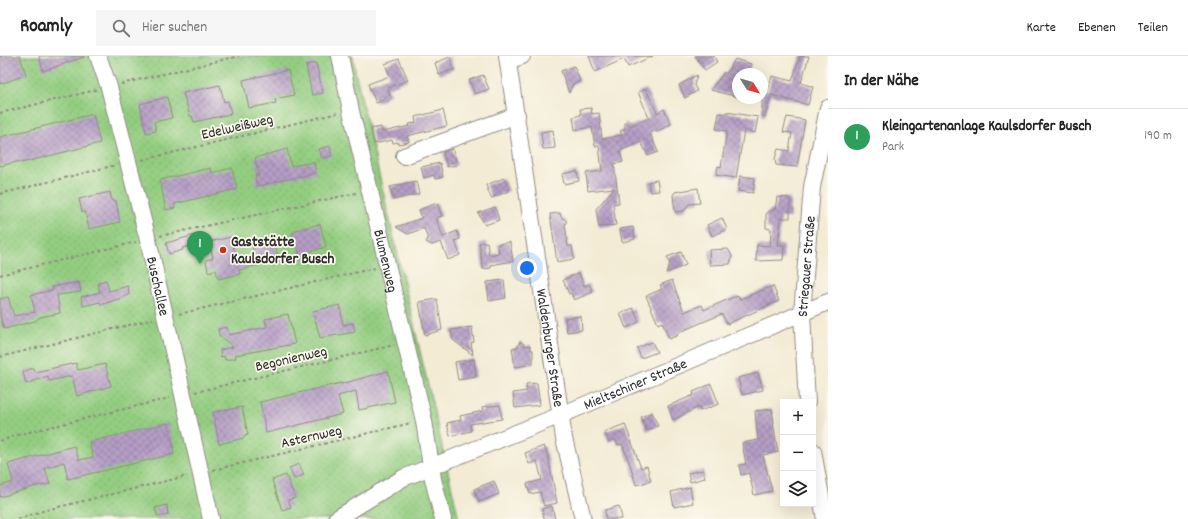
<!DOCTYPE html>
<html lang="de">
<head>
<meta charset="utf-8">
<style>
	body { margin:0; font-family:Dekko,sans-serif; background:#f6f6f6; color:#222 }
	.controls { position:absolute; right:12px; bottom:12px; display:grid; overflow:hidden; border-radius:0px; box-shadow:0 4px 16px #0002 }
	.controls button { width:36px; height:36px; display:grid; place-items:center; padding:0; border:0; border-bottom:1px solid #e0e0e0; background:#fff; color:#222; font:20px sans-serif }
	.compass { position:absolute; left:732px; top:12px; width:36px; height:36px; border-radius:50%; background:#fff; box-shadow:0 4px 16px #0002; rotate:127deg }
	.you { position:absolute; left:527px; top:212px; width:14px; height:14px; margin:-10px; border:3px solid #fff; border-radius:50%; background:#1a73e8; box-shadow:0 0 0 6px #1a73e833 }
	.badge { display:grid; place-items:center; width:26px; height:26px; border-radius:50%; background:#c8321e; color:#fff; font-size:13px; font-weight:700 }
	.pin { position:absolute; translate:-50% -33px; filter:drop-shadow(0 1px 2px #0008) }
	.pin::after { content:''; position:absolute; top:21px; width:14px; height:12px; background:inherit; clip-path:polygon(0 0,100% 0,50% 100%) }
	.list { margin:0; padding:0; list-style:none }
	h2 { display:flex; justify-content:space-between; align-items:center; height:52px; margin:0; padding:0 16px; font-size:17px }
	h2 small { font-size:13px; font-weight:400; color:#767676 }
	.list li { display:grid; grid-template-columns:26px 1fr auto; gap:12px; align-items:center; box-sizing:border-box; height:56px; padding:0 16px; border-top:1px solid #e0e0e0 }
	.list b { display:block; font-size:15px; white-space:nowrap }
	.list p { margin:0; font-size:13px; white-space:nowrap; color:#767676 }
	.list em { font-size:13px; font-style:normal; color:#767676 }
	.icon { flex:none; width:22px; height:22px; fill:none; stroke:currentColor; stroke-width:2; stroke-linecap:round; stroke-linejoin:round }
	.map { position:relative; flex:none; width:828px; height:463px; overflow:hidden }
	header { display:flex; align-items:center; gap:24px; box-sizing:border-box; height:56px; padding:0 20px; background:#fff; border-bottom:1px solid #e0e0e0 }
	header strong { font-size:19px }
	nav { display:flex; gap:22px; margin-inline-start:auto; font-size:14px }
	.search { width:280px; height:36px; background:#f6f6f6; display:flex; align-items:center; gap:10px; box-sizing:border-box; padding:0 14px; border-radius:0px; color:#767676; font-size:15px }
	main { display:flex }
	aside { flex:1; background:#fff }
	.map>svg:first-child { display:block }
</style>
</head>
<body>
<header>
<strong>Roamly</strong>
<div class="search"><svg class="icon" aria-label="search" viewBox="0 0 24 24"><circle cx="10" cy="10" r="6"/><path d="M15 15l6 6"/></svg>Hier suchen</div>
<nav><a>Karte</a><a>Ebenen</a><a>Teilen</a></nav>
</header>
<main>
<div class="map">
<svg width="828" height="463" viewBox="0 0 828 463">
	<defs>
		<pattern id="garden-dots" width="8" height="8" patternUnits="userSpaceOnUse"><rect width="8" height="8" fill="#93cd80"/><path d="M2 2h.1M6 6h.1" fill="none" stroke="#7fb06f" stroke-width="1.8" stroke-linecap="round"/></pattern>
		<pattern id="building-cross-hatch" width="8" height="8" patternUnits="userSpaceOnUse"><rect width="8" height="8" fill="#b69ec6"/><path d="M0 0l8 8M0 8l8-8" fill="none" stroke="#9481a1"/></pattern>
	</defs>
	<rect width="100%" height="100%" fill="#fbf7ec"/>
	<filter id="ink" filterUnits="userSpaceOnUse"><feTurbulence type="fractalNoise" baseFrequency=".025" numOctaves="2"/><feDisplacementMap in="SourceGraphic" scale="8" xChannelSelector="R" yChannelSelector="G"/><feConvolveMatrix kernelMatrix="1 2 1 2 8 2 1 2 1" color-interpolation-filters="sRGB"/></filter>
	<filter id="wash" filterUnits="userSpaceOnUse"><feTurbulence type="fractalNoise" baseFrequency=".012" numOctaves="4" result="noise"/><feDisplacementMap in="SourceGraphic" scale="16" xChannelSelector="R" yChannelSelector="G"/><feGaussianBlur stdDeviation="0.9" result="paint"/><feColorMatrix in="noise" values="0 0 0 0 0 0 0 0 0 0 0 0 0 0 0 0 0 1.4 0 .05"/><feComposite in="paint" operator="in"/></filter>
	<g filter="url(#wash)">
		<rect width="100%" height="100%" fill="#f3ebd4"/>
		<path fill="url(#garden-dots)" stroke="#5f7c56" d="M0 0H353L356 19 459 463H0Z"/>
		<g id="blocks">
			<path fill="url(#building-cross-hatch)" d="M0 0H20L26 19 0 28Z
				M39 0H84V1L43 15Z
				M589 0H653L628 11 624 3 595 16Z
				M695 0H714L717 6 705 14Z
				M800 0H809L801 27 813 31 808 49 771 39 765 61 762 60V34L768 35 772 20 792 25Z
				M450 1 454 13 439 19 435 7Z
				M399 3 408 24 388 32 390 39 384 41 385 43 376 47 368 28 390 20 385 8Z
				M735 3 751 8 748 18H738V41L711 34 724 16 726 18Z
				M316 7 323 37 312 39 306 9Z
				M574 10 580 25 573 28 569 37 561 15Z
				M288 14 294 39 275 43 276 47 249 52 243 24Z
				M483 19 489 33 475 38 469 24Z
				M697 19 694 29 697 35 685 42 679 29Z
				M220 29 224 46 228 45 231 58 194 66 192 60H190L183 37Z
				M646 33 657 57 664 53 671 68 656 76 655 74 650 77 658 96 648 100 641 86 620 95 623 106 614 108 619 147 613 148 616 169 599 171 596 153 614 132 588 135 586 117 602 115 599 90H595L592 71 575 74 573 61 581 59 580 53 591 52 592 58 599 57 602 83 622 79 620 75 625 73V66L631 70 649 62 638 36Z
				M167 41 172 62 154 66 156 75 146 77 140 48Z
				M443 54 447 70 407 80 409 86 398 88V86L393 87 392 84 374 88 371 73 381 71 382 76 410 70 409 68 416 67 415 61Z
				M726 56 758 61 755 77 744 74 736 122 716 119 718 110 721 111 727 75 716 73 719 57 726 58Z
				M93 58 100 87 21 107V105L0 110V81Z
				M787 61 805 64 797 111 776 109 775 103 778 93 789 95 792 77 783 76Z
				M553 74 555 92 543 93 541 76Z
				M330 90 332 100 322 102 319 93Z
				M287 93 291 110 314 106 316 117 257 130 255 120 259 119 255 102Z
				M453 93 457 109 447 111 443 96Z
				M440 107 443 121 435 123 434 119 424 122 421 111Z
				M211 112 212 117 232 112 237 133 174 148 175 152 166 154 160 124Z
				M577 115 579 125 564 128 562 118Z
				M740 120 755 122 753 137 738 135Z
				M504 122 509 135 491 142 486 129Z
				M657 124 659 135 650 136 648 126Z
				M416 125 419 138 393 144 390 131Z
				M698 132 700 147 689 148 684 155 675 156 673 139 675 136Z
				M110 136 112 145H116L120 166 89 173 85 156H82L79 143Z
				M777 141 790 142V162H781L778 189H784L783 204 756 205 757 189 770 190 771 173 766 172V158L771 154H775Z
				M437 147 442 160 436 162 443 181 457 175 460 183 455 185 460 199 448 204 441 186 432 189 426 186 428 183 424 172 408 178 396 171 422 162 419 154Z
				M495 151 499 164 485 169 478 157Z
				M560 157 561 161 567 165 565 168 568 190H572L574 203 557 206 550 158Z
				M722 162 727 173 712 180 707 169Z
				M320 168 326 191 311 195 312 201 302 204 292 177 296 176V174Z
				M633 171 635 183 622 186 620 173Z
				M195 179 198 188 182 192 183 194 169 198 166 187Z
				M273 180 279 204 239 214 240 218 218 223 216 214 208 216 206 204 213 202 209 186 231 181 237 206 255 202 251 184Z
				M487 186 489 199 499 197 498 188 510 186 513 205 491 209V212L483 213 479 187Z
				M728 193 732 200 730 208 710 209 709 194Z
				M681 196 686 209 666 217 670 208 667 201Z
				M579 217 584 230 589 228 593 236 574 244 571 237 569 238 563 224Z
				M106 224 109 235 128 230 129 239 101 249 100 246 83 250 81 241 100 236 98 227Z
				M504 224 506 242 489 245 487 226Z
				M672 224 684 256 702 249 704 254 731 242 739 240 740 243 773 230 779 245 727 268 722 258 677 277 678 279 669 283 662 266 658 268 646 240 662 233 660 229Z
				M79 226 81 236 57 239 60 257 40 261 35 265 4 273 0 260V243L8 241 14 260 35 256 31 239 53 234 52 231Z
				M437 243 442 274 425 279 419 246Z
				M340 249 343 269 353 267 355 276 320 282 313 255Z
				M633 252 639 266 626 272 620 258Z
				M288 258 295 288 235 299 236 302 225 304 224 300 221 301 220 294 233 291 219 279 218 273 227 271 229 279 267 271 265 263Z
				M581 260 582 274 567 276 565 262Z
				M472 271 474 286 471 287 473 299 453 284 451 274Z
				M520 285 526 290 530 289 531 294H533V308L515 311 512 292 518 291Z
				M652 286 657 296 641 302 637 292Z
				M474 303 476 321 458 324 455 306Z
				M76 307 78 314 105 308 111 330 77 340 72 320 49 325 48 320 26 328 23 316 33 312 35 316Z
				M388 315 395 346 359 354 356 335 338 340 343 358 266 377 260 346 341 327V328Z
				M758 317 763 334 742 339 738 322Z
				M537 327 540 349 515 352 513 337 527 335 526 328Z
				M711 328 719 348 700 355 699 351 673 364 668 350 694 339 693 336Z
				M500 349 502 363 470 368 471 375 450 380 447 367 461 364 460 360 483 355 482 351Z
				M242 351 248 379 244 380V382L219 388 213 356Z
				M772 353 774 367H773L778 396 763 399 772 435 754 439 749 417 741 419 739 409 746 408 742 387 758 384 755 355Z
				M652 356 658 370 647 375 641 361Z
				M168 367 174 391H173L174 398 68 423 64 406 45 412 50 428 41 430 40 429 0 441V430L13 426 8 408 74 390 79 404 93 401 89 386Z
				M625 368 641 412 647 410 651 425 636 429 630 408 622 388 618 389 615 383 609 386 604 376Z
				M544 390 548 400 557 447 544 450 540 436 530 438 527 428 542 424 537 405 529 408 525 397Z
				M299 408 304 419 294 423 289 412Z
				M703 414 705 422 690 426 688 417Z
				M286 419 295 442 288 444 291 451 282 454 272 424Z
				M494 425 499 438 479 446 474 433Z
				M690 431 693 447 674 451 671 436Z
				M167 449 168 459 158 461 155 452Z
				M552 450 555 463H544L542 453Z
				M619 450 622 463H606L605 454Z"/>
		</g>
	</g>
	<g filter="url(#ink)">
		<use href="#blocks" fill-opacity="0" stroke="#8f8b80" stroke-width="1"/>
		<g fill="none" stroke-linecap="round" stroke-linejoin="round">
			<defs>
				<g id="minor">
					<path id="s1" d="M98 0 109 31 148 184 211 463"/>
					<path id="s2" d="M340 0 351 55 424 365 433 423 443 463"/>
					<path id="s3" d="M507 0 564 382 583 463"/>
					<path d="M508 5 522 0"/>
					<path d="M404 100 517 59"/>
					<path id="s4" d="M807 346 802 258 812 131 828 52"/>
					<path d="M813 395 825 463"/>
					<path id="s5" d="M336 463 403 422 561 359 828 246"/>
				</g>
			</defs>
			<use href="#minor" stroke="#8f8b80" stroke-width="18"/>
			<path stroke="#8f8b80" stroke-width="2" stroke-dasharray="3 3" stroke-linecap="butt" d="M121 28 239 0
				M0 57 96 34
				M142 104 338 57
				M0 138 116 109
				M160 180 356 137
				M0 219 136 186
				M179 258 375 212
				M0 301 153 263
				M195 336 394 289
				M0 385 17 379 170 342
				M213 414 411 367
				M18 463 46 454 187 420"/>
			<use href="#minor" stroke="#fff" stroke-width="16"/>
		</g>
	</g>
	<circle fill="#c8321e" stroke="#fbf7ec" stroke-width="1.5" cx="223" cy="194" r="4"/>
	<g text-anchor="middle" stroke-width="3.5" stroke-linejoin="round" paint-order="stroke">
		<g font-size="15" fill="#2b2b2b" stroke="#fbf7ec">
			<text transform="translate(237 70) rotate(-13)" y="5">Edelweißweg</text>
			<text dy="5" stroke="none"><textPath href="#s2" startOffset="210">Blumenweg</textPath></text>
			<text dy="5" stroke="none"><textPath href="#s4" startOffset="136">Striegauer Straße</textPath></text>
			<text dy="5" stroke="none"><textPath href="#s1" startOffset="238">Buschallee</textPath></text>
			<text dy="5" stroke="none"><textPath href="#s3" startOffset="295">Waldenburger Straße</textPath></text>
			<text transform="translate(291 302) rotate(-13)" y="5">Begonienweg</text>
			<text dy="5" stroke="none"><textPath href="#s5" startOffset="329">Mieltschiner Straße</textPath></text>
			<text transform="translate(311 380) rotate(-13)" y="5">Asternweg</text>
		</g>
		<g font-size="15" font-weight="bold" fill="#2b2b2b" stroke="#fbf7ec" text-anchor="start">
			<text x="231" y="190">Gaststätte<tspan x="231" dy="17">Kaulsdorfer Busch</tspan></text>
		</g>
	</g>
</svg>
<div class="controls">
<button>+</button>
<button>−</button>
<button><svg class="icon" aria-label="layers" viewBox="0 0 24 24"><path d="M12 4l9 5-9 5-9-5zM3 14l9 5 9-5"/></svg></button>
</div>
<svg class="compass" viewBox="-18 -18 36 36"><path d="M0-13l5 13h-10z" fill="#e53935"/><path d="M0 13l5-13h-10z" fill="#767676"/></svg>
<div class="you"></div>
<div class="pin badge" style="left:200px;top:208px;background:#2e9e5b">1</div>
</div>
<aside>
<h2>In der Nähe<small></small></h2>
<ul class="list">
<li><span class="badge" style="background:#2e9e5b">1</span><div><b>Kleingartenanlage Kaulsdorfer Busch</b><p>Park</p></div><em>190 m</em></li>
</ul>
</aside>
</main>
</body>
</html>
